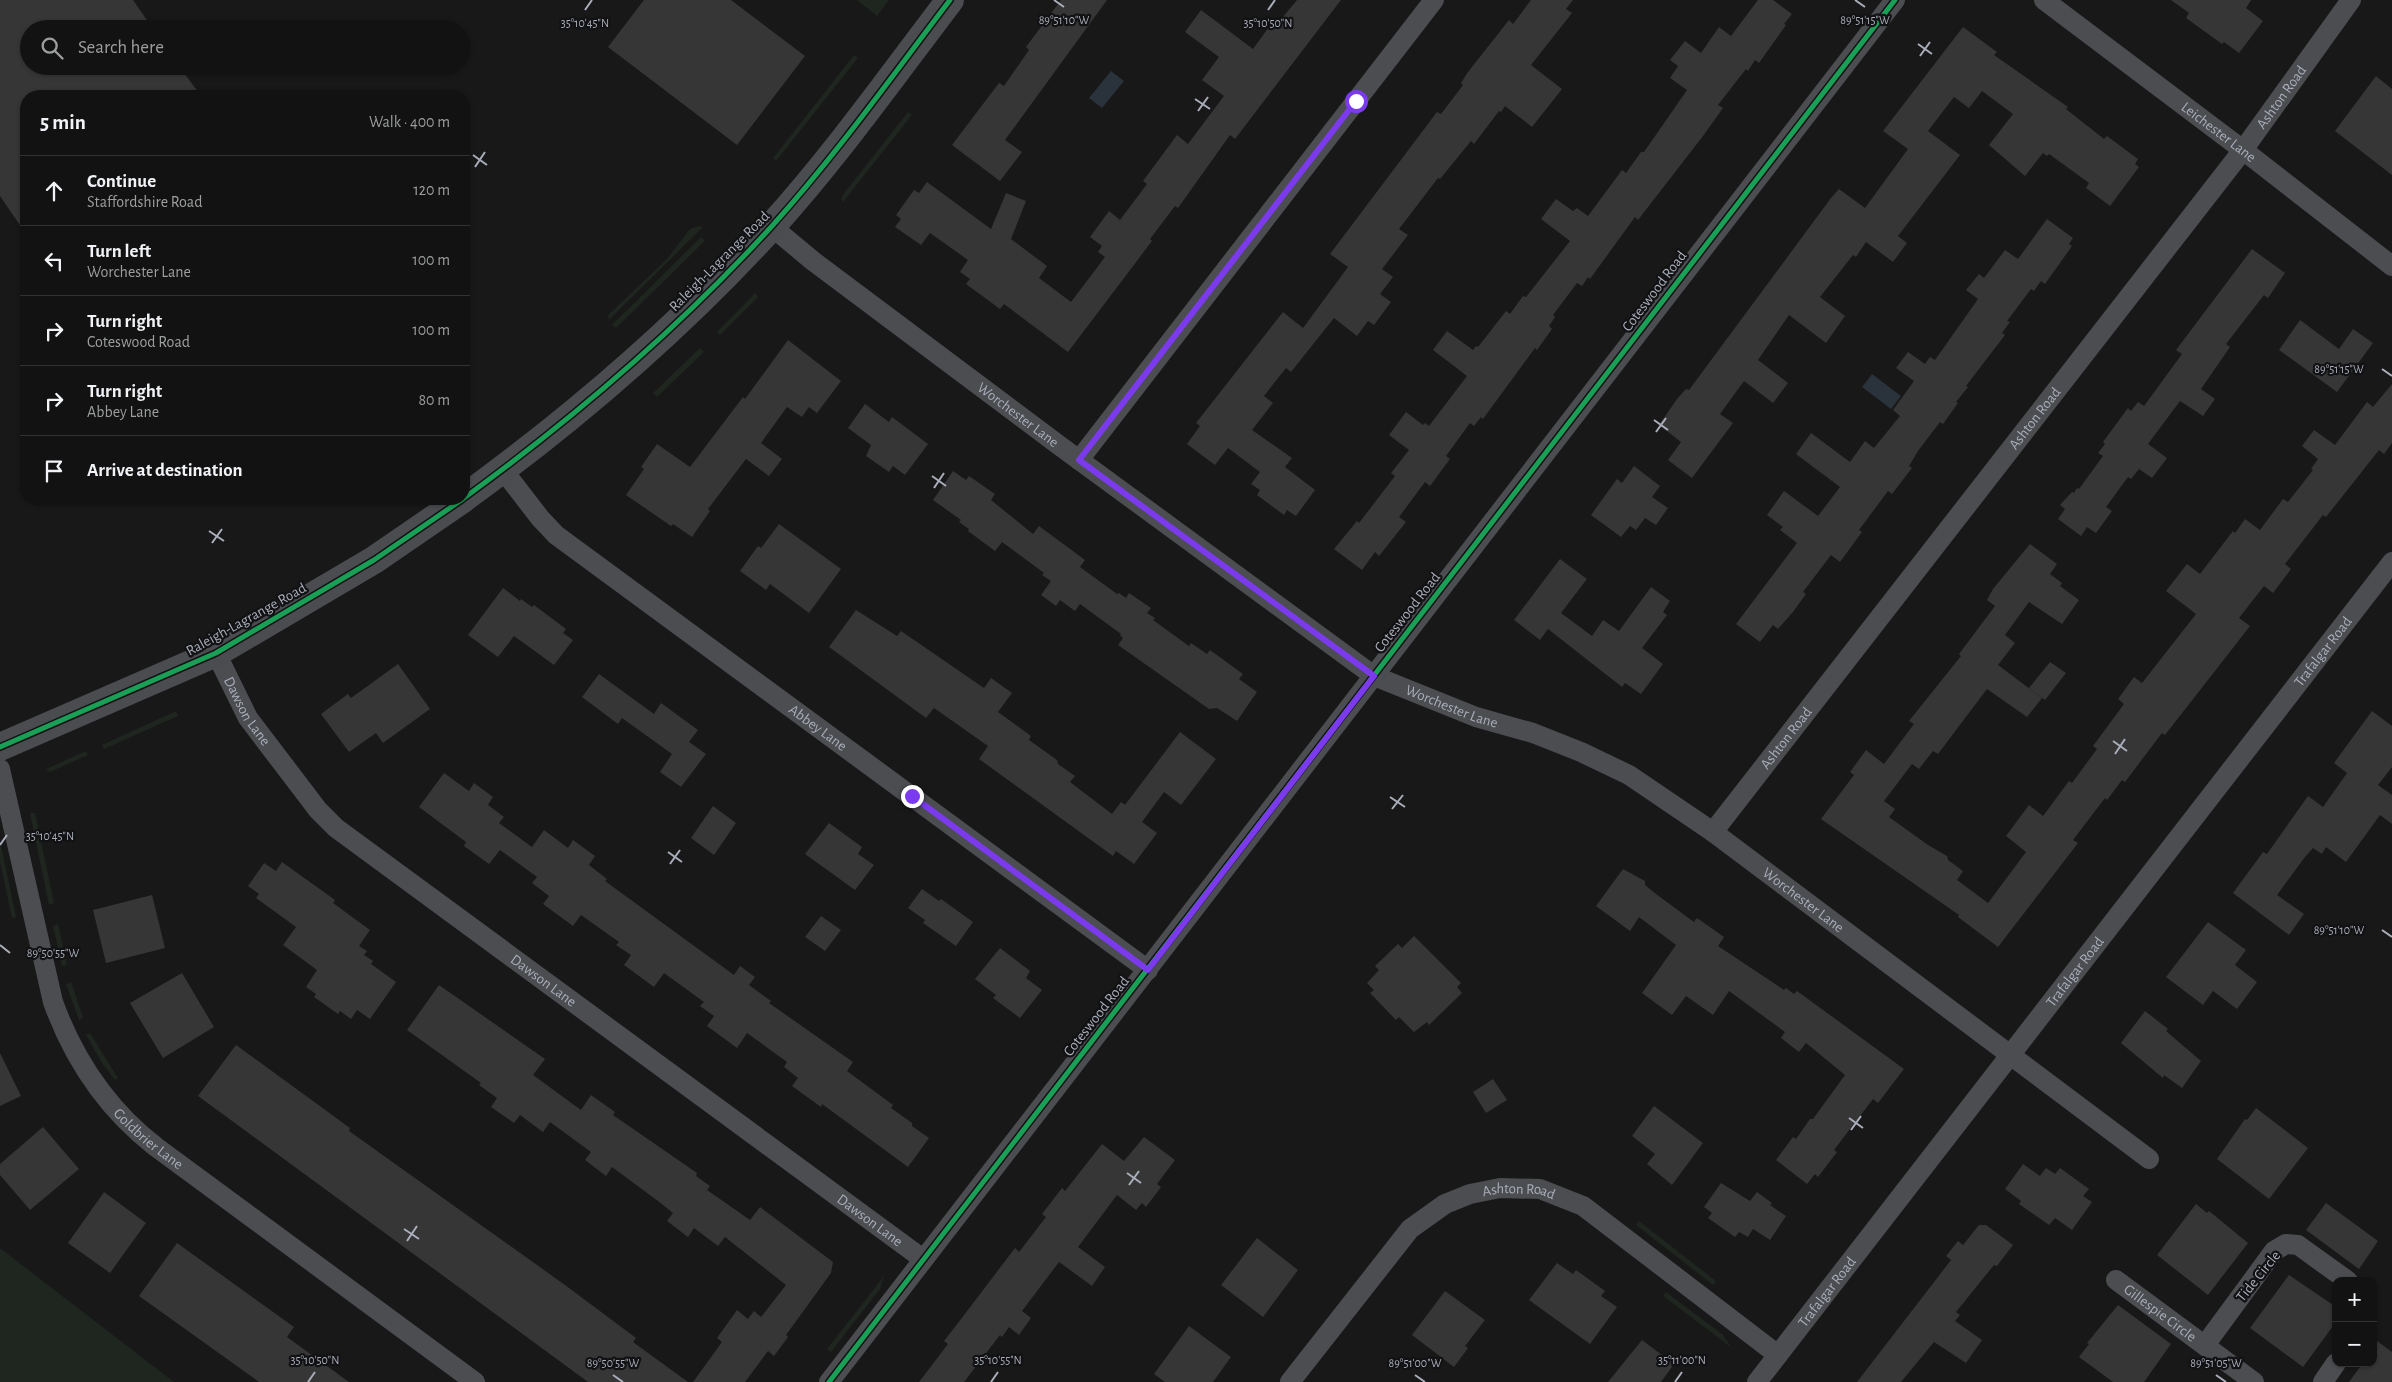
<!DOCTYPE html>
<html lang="en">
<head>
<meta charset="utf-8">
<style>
	body { margin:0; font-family:"Alegreya Sans",sans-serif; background:#1b1b1b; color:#f1f3f6 }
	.controls { position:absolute; right:15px; bottom:15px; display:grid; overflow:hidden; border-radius:10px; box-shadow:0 1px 4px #0004 }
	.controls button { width:45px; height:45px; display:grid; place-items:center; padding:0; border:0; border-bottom:1px solid #313232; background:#121212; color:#f1f3f6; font:25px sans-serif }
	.stop { position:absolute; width:15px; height:15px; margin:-11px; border:4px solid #7c3aed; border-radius:50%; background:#fff }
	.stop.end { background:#7c3aed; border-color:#fff; box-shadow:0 1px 5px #0008 }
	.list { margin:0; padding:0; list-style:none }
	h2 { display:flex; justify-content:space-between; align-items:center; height:65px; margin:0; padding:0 20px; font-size:21px }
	h2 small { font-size:16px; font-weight:400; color:#9c9e9f }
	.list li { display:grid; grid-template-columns:32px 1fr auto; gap:15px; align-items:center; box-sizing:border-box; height:70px; padding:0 20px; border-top:1px solid #313232 }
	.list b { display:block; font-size:19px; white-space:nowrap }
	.list p { margin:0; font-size:16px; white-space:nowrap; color:#9c9e9f }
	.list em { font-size:16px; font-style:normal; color:#9c9e9f }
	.icon { flex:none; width:28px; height:28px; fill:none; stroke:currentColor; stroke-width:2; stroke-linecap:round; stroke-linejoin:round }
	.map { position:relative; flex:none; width:2392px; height:1382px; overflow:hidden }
	.search { position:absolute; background:#121212; box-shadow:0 1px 4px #0004; left:20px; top:20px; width:450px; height:55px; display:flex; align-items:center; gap:12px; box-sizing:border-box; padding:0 18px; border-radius:28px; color:#9c9e9f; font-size:19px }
	.panel { position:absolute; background:#121212; box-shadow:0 1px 4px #0004; left:20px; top:90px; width:450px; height:415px; border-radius:20px }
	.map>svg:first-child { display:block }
</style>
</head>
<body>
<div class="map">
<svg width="2392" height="1382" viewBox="0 0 2392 1382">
	<rect width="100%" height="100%" fill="#181818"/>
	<path fill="#1e261f" d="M857 0H889L877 16Z
		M854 55 858 58 776 161 773 158Z
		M908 112 912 115 843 202 841 199 845 192Z
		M699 226 703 227 609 320 608 315 667 259 690 229Z
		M701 237 705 241 616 328 612 325Z
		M755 293 758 297 720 335 717 332Z
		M700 348 704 352 657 397 653 393Z
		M176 711 178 716 104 749 102 745Z
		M86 751 88 755 50 772 46 769Z
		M30 813H35L54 903 49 905Z
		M0 841 16 917 12 918 0 862Z
		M58 924 67 965 62 966 53 926Z
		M71 982 83 1018 79 1020 66 984Z
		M90 1033 118 1078 115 1080 102 1063 86 1035Z
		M1639 1221 1716 1281 1713 1285 1636 1225Z
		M0 1248 174 1382H0Z
		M884 1276 880 1289 831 1352 827 1349Z
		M1666 1292 1722 1334 1732 1348 1663 1296Z"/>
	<path fill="#2a333b" d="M1111 71 1124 81 1102 108 1089 98Z
		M1872 374 1901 396 1891 409 1862 387Z"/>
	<path fill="#363637" d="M0 0H133L153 29H29V66H179L201 96H26V234L0 196Z
		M644 0H731L805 56 737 145 608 47Z
		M1061 0H1107L1005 140 1022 152 1000 181 952 145 999 83 1004 86 1029 50 1026 47Z
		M1297 0H1341L1235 139 1230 135 1178 208 1175 206 1150 239 1152 241 1068 352 1004 304 1000 309 966 284 970 279 960 272 968 260 930 233 921 245 895 227 901 219 896 215 914 190 919 193 927 182 991 229 1006 193 1026 201 1011 239 1047 266 1039 278 1071 302 1105 257 1098 252 1102 246 1090 237 1109 211 1120 220 1147 184 1143 181 1177 135 1188 144 1224 96 1202 80 1219 57 1185 32 1201 10 1253 49 1274 20 1278 23Z
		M1531 0H1573L1566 9 1572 13 1531 65 1562 89 1532 127 1505 106 1501 112 1499 111 1474 144 1471 141 1440 179 1438 178 1399 229 1408 235 1382 269 1393 277 1380 294 1391 302 1374 325 1368 321 1357 336 1334 318 1291 372 1286 368 1264 396 1273 403 1252 430 1292 458 1285 467 1315 490 1296 516 1287 510 1284 515 1257 495 1260 490 1251 484 1260 472 1228 448 1215 465 1187 444 1200 426 1196 423 1283 312 1303 328 1348 267 1330 254 1437 112 1441 114 1463 85 1461 83 1468 72 1509 20 1513 24Z
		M1758 0H1773L1792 14 1784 24 1786 25 1759 63 1755 60 1748 71 1746 69 1718 105 1723 108 1703 136 1638 220 1635 217 1590 279 1588 277 1582 286 1577 283 1553 315 1555 317 1549 326 1552 329 1537 350 1535 348 1483 419 1481 417 1474 426 1470 423 1446 456 1450 459 1430 486 1425 482 1399 517 1406 522 1379 556 1375 552 1362 570 1334 549 1357 521 1359 523 1395 476 1391 473 1409 450 1389 435 1406 412 1423 425 1425 423 1429 426 1467 376 1433 350 1447 331 1473 350 1476 346 1478 347 1506 311 1510 314 1523 296 1526 297 1570 241 1541 219 1556 199 1573 211 1577 208 1588 216 1622 170 1626 173 1641 152H1644L1687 90 1670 78 1678 66 1670 60 1685 41 1701 53 1719 27 1731 36Z
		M2171 0H2251L2246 8 2263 21 2239 53 2224 42 2222 44 2186 18 2189 13Z
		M1963 27 1997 52 1994 55 2068 107 2066 109 2104 139 2107 136 2138 159 2135 164 2139 167 2110 206 2086 188 2089 183 2049 154 2047 156 2043 153 2025 176 1989 145 2013 114 1982 91 1969 108 1954 97 1928 131 1960 155 1898 236 1907 243 1893 262 1866 242 1856 257 1853 255 1820 297 1845 316 1826 343 1789 315 1758 360 1788 383 1773 403 1744 381 1720 414 1733 423 1692 478 1668 460 1681 442 1659 425 1677 399 1686 389 1689 390 1831 198 1839 189 1865 208 1908 149 1883 131Z
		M2376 76 2392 89V175L2335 131Z
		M2047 219 2073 238 2069 244 2072 246 2045 284 2041 281 2034 291 2031 289 2007 321 2010 322 2002 333 2005 335 1966 386 1968 387 1956 402 1958 403 1943 424 1940 422 1918 451 1909 466 1912 468 1892 494 1888 491 1859 530 1862 532 1840 562 1831 555 1803 592 1806 594 1793 612 1778 629 1773 625 1760 642 1736 624 1797 543 1780 530 1783 527 1767 515 1784 491 1818 516 1840 487 1796 454 1811 433 1850 462 1865 441 1874 448 1900 416 1893 410 1914 381 1896 368 1908 352 1925 364 1930 357 1935 360 1978 299 1966 290 1979 274 1984 278 2005 250 2018 259Z
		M2252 249 2285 273 2268 298 2264 295 2226 344 2230 347 2201 389 2215 399 2203 416 2180 401 2148 444 2167 458 2152 478 2139 469 2131 479 2128 477 2106 507 2112 511 2096 533 2087 527 2081 536 2058 519 2065 509 2060 505 2072 492 2074 493 2077 488 2079 489 2103 456 2098 453 2105 444 2103 442 2128 408 2131 411 2138 402 2144 406 2182 354 2176 350Z
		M2300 320 2339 349 2353 329 2373 343 2337 392 2279 350Z
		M788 340 841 381 817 413 809 407 802 417 787 407 761 443 782 459 769 476 746 459 708 509 710 511 692 537 673 524 671 526 626 495 644 469 641 467 657 444 690 467 743 397 745 399Z
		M2392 384V443L2384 454 2379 450 2326 517 2323 515 2285 564 2291 569 2273 593 2264 586 2239 618 2250 626 2165 735 2162 733 2125 782 2122 780 2107 800 2105 798 2073 840 2078 843 1998 947 1958 917 1959 915 1821 819 1854 775 1850 772 1866 750 1884 764 1914 724 1909 721 1961 656 1959 654 1995 606 1987 600 1993 589 2030 544 2057 564 2050 574 2062 583 2060 586 2079 600 2062 624 2029 602 2005 635 2015 643 1998 665 2042 698 2027 717 1987 689 1938 754 1933 751 1919 769 1912 764 1884 801 1895 809 1889 817 1928 845 1947 856 1948 860 1963 871 1957 880 1988 903 2026 852 2006 836 2029 805 2043 816 2069 781 2072 783 2097 749 2093 746 2124 704 2118 699 2134 677 2142 683 2196 614 2166 591 2187 564 2200 574 2233 531 2235 533 2245 519 2260 530 2283 499 2288 502 2313 470 2311 469 2318 459 2302 446 2314 430 2335 445 2367 402 2373 407Z
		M865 404 889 422 892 417 928 444 905 475 893 466 889 472 866 456 871 445 848 428Z
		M1634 466 1660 486 1652 497 1668 508 1656 525 1645 518 1636 530 1630 526 1621 537 1591 515 1617 479 1622 483Z
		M953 471 966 480 969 476 995 494 991 500 1033 534 1039 526 1085 560 1080 567 1117 594 1119 593 1126 598 1129 593 1151 608 1147 613 1155 618 1153 620 1189 646 1191 643 1207 654 1210 650 1243 674 1239 679 1257 692 1237 721 1217 708 1209 709 1118 645 1123 638 1120 635 1121 634 1080 604 1075 611 1060 600 1056 606 1041 595 1051 581 1042 575 1044 573 1002 542 995 551 968 531 969 529 959 522 961 520 933 500Z
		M779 524 841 569 809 613 770 584 766 590 740 571 758 546 761 548Z
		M1560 559 1587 579 1561 613 1592 636 1603 620 1619 631 1651 587 1670 601 1663 612 1667 615 1642 648 1663 664 1641 694 1625 683 1622 687 1548 629 1540 640 1514 620Z
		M503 588 520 601 521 599 532 607 534 605 566 629 563 633 573 640 554 665 514 636 498 657 468 635Z
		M856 610 897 636 901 631 984 688 991 678 1012 693 998 712 1031 736 1029 740 1057 760 1058 764 1075 776 1070 782 1112 814 1121 802 1125 805 1180 732 1216 759 1181 805 1164 792 1142 822 1157 833 1134 864 1116 851 1113 856 979 759 988 746 934 708 926 718 829 647Z
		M2050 662 2066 673 2045 700 2029 688Z
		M398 664 430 709 383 743 376 733 349 752 321 714 348 694 351 698Z
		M599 674 654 714 661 703 698 730 689 742 706 754 681 787 660 772 672 754 622 718 618 724 582 697Z
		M2372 711 2392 726V767L2378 785 2392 795V824L2380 815 2346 862 2326 847 2322 854 2313 848 2305 857 2277 895 2304 914 2289 935 2233 893 2263 852 2267 854 2308 796 2323 807 2347 773 2334 763Z
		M444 773 469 791 474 783 493 797 488 805 504 817 499 823 532 847 544 830 568 848 573 840 595 856 589 865 607 879 605 881 734 975 740 966 755 977 749 985 771 1001 769 1003 853 1062 847 1071 893 1105 891 1108 912 1123V1126L929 1138 908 1167 822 1104 821 1107 792 1086 798 1078 784 1067 787 1062 747 1033 737 1048 707 1026 714 1016 700 1006 704 1002 664 973 654 987 624 965 631 955 616 945 619 942 581 915 573 926 543 904 549 896 532 883 537 877 500 850 489 864 464 846 466 842 419 807Z
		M713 806 736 823 714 855 691 838Z
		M829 823 862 847 858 854 874 865 855 890 805 854Z
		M282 862 335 900 333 903 370 930 359 946 367 951 364 955 373 961 371 964 396 982 370 1019 357 1010 351 1019 340 1011 338 1014 314 997 316 994 306 987 317 970 283 945 296 927 256 898 259 894 248 886 264 863 276 871Z
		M1623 869 1645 881V885L1656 894 1694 922 1697 918 1724 937 1718 946 1784 990 1786 988 1794 994 1797 991 1904 1069 1878 1103 1873 1099 1834 1150 1837 1152 1818 1177 1815 1174 1807 1184 1776 1160 1793 1137 1796 1139 1810 1119H1813L1845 1075 1806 1043 1799 1052 1781 1038 1785 1032 1729 991 1713 1015 1686 996 1672 1015 1642 993 1676 945 1639 917 1630 931 1596 906Z
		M922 889 939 901 941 899 973 922 956 946 923 923 925 920 908 908Z
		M152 895 165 948 106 963 93 910Z
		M821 916 841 930 825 951 805 937Z
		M2208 922 2246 950 2235 965 2257 982 2237 1009 2213 991 2203 1005 2166 977Z
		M1414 936 1461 983 1457 987 1462 993 1429 1025 1427 1022 1414 1032 1399 1017 1396 1020 1370 993 1374 990 1367 983 1379 970 1375 966 1398 944 1402 948Z
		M1000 948 1030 971 1026 978 1042 990 1020 1018 993 998 996 995 975 979Z
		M182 973 214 1027 163 1058 130 1003Z
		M439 985 545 1059 533 1075 581 1110 591 1095 615 1112 613 1115 697 1173 696 1176 710 1186 707 1190 750 1220 760 1207 833 1262 831 1273 786 1335 788 1337 774 1356 768 1351 745 1382H693L722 1342 717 1338 737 1310 748 1319 754 1311 761 1317 786 1285 725 1237 718 1246 694 1228 688 1237 667 1221 673 1213 658 1201 612 1167 606 1176 585 1160 591 1152 550 1122 543 1132 520 1115 514 1123 491 1107 497 1098 479 1085 481 1083 407 1030Z
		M2145 1011 2168 1029 2166 1031 2201 1061 2182 1088 2164 1075 2163 1078 2121 1043Z
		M236 1045 350 1128 349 1131 565 1285 636 1338 633 1342 688 1382H588L198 1096Z
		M0 1053 21 1096 0 1106Z
		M1493 1079 1507 1100 1486 1113 1473 1092Z
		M1654 1106 1703 1143 1672 1185 1647 1164 1655 1154 1632 1136Z
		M2256 1108 2308 1148 2269 1199 2217 1159 2245 1119 2247 1120Z
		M43 1127 79 1169 30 1210 0 1175V1164Z
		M1144 1137 1175 1160 1157 1184 1161 1187 1146 1207 1142 1203 1136 1210 1117 1195 1078 1247 1105 1267 1092 1286 1059 1262 1022 1311 1031 1318 1019 1335 1009 1327 1002 1337 1000 1335 964 1382H919L948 1344 944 1341 961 1319 1015 1248 1019 1252 1046 1217 1042 1214 1062 1188 1065 1191 1102 1144 1124 1161Z
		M2023 1164 2040 1176 2046 1168 2055 1174 2060 1168 2089 1189 2083 1196 2092 1202 2072 1230 2055 1218 2049 1225 2019 1204 2021 1201 2005 1189Z
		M1721 1183 1750 1201 1757 1192 1772 1203 1770 1205 1786 1216 1770 1240 1753 1229 1748 1237 1739 1232 1735 1237 1708 1218 1712 1213 1704 1207Z
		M104 1192 146 1223 110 1273 68 1243Z
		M2326 1203 2378 1241 2359 1269 2306 1230Z
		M2196 1204 2207 1213 2209 1211 2248 1243 2208 1295 2157 1255Z
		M1979 1225H1986L2013 1245 1997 1266 1994 1265 1956 1312 1960 1315 1955 1321 1982 1340 1966 1363 1934 1342 1901 1382H1857L1951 1260 1946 1256 1958 1241 1963 1245Z
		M1257 1238 1298 1270 1263 1317 1221 1285Z
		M177 1243 294 1327 287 1337 349 1382H259L139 1296Z
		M1557 1263 1573 1274 1576 1270 1605 1291 1601 1296 1617 1307 1590 1344 1529 1300Z
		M2289 1275 2336 1307V1322L2303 1367 2250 1328Z
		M1445 1291 1485 1320 1465 1346 1468 1348 1454 1367 1412 1335Z
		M2118 1305 2171 1344 2144 1382H2113L2079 1357 2089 1344 2087 1343Z
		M1189 1326 1231 1357 1213 1382H1165L1154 1374Z
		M2373 1338 2392 1352V1382H2349L2363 1363H2373Z
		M1642 1340 1674 1364 1661 1382H1608Z"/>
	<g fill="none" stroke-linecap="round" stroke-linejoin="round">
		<g stroke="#4c4d51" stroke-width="20">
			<path id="s1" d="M2044 0 2243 150 2392 266"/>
			<path id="s2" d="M771 226 813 261 1060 446 1374 676 1476 717 1533 733 1581 752 1629 775 1713 832 2149 1159"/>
			<path d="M1079 460 1434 0"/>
			<path id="s3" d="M503 470 540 518 556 535 1148 970"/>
			<path id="s4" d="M216 653 248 718 318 810 336 828 923 1259"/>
			<path id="s5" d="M0 769 53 1002C74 1060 107 1109 156 1147L475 1382"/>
			<path id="s6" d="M1713 832 2243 150 2351 0"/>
			<path id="s7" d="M2116 1280 2254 1382"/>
			<path d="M2205 1345 2274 1251 2286 1244 2298 1245 2348 1281"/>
			<path d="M829 1382 1895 0"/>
			<path id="s8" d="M1290 1382 1410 1229 1445 1204 1470 1194 1500 1188 1540 1189 1583 1206 1778 1355"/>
			<path id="s9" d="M1757 1382 2392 562"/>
			<path d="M2323 1382 2336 1363"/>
		</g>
		<path stroke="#4b4c50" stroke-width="28" d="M464 498C574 418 680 327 772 226 837 154 892 76 950 0
			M0 747 216 653 374 560 463 499"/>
		<defs>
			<path id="cycleway" d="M464 498C574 418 680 327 772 226 837 154 892 76 950 0
				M0 747 216 653 374 560 463 499
				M829 1382 1895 0"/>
		</defs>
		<use href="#cycleway" stroke="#121214" stroke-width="8"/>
		<use href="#cycleway" stroke="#1a9f57" stroke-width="5"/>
	</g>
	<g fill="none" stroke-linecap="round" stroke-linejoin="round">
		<path stroke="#7c3aed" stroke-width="6" d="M912 796 1148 970 1374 676 1079 460 1356 101"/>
	</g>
	<path fill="none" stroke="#a9aeba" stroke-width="2" d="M1054 0 1064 7M1855 0 1865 7M585 10 592 0M1268 10 1275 0M1918 44 1932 54M1920 56 1930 42M1195 99 1210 109M1198 111 1208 97M473 155 487 165M475 167 485 152M2382 369 2392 376M1654 420 1668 430M1656 432 1666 418M932 476 946 486M934 488 944 473M209 531 224 541M212 543 222 529M2113 741 2127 751M2115 754 2125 739M1390 797 1405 807M1392 809 1403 795M0 845 7 835M668 852 682 862M670 864 680 850M2382 930 2392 937M0 945 10 953M1849 1118 1863 1128M1851 1130 1861 1116M1127 1173 1141 1183M1129 1185 1139 1171M404 1229 419 1239M407 1241 417 1226M613 1375 623 1382M1415 1375 1425 1382M2216 1375 2226 1382M308 1382 315 1372M991 1382 998 1372M1675 1382 1682 1372"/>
	<g text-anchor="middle" stroke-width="4.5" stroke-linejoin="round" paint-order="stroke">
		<g font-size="15" fill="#a9aeba" stroke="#121214">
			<text dy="5" stroke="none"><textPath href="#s6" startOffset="929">Ashton Road</textPath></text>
			<text dy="5" stroke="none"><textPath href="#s1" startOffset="219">Leichester Lane</textPath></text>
			<text transform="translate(719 261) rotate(-45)" y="5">Raleigh-Lagrange Road</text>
			<text transform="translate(1654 291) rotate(-53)" y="5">Coteswood Road</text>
			<text dy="5" stroke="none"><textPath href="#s2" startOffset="311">Worchester Lane</textPath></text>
			<text dy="5" stroke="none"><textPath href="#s6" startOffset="524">Ashton Road</textPath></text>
			<text transform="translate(1407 612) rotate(-52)" y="5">Coteswood Road</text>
			<text transform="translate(246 619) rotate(-29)" y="5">Raleigh-Lagrange Road</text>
			<text dy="5" stroke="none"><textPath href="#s9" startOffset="924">Trafalgar Road</textPath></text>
			<text dy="5" stroke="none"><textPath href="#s2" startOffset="836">Worchester Lane</textPath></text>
			<text dy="5" stroke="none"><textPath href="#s4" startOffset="66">Dawson Lane</textPath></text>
			<text dy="5" stroke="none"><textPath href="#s3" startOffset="409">Abbey Lane</textPath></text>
			<text dy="5" stroke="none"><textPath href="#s6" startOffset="119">Ashton Road</textPath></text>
			<text dy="5" stroke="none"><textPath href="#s2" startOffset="1241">Worchester Lane</textPath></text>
			<text dy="5" stroke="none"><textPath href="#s9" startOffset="519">Trafalgar Road</textPath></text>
			<text dy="5" stroke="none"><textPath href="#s4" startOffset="471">Dawson Lane</textPath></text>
			<text transform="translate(1096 1016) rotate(-52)" y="5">Coteswood Road</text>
			<text dy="5" stroke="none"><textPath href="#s5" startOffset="408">Goldbrier Lane</textPath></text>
			<text dy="5" stroke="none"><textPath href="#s8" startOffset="314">Ashton Road</textPath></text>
			<text dy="5" stroke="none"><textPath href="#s4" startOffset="876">Dawson Lane</textPath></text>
			<text transform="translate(2258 1276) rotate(-51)" y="5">Tide Circle</text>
			<text dy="5" stroke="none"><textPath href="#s9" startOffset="114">Trafalgar Road</textPath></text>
			<text dy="5" stroke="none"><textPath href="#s7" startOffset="55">Gillespie Circle</textPath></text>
		</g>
	</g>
	<g font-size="12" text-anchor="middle" fill="#a9aeba" stroke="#121214" stroke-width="4.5" stroke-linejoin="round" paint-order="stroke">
		<text x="1064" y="24">89°51'10"W</text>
		<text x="1865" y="24">89°51'15"W</text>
		<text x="585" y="27">35°10'45"N</text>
		<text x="1268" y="27">35°10'50"N</text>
		<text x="2339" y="373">89°51'15"W</text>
		<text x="50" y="840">35°10'45"N</text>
		<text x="2339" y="934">89°51'10"W</text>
		<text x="53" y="957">89°50'55"W</text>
		<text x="315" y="1364">35°10'50"N</text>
		<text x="998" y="1364">35°10'55"N</text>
		<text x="1682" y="1364">35°11'00"N</text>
		<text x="613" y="1367">89°50'55"W</text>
		<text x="1415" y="1367">89°51'00"W</text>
		<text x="2216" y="1367">89°51'05"W</text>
	</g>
</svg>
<div class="controls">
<button>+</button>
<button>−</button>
</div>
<div class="stop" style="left:1356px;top:101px"></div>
<div class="stop end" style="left:912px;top:796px"></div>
<div class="search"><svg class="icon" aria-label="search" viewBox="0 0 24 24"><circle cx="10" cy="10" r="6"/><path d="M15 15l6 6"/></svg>Search here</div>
<section class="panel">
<h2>5 min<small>Walk · 400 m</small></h2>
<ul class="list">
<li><svg class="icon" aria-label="ahead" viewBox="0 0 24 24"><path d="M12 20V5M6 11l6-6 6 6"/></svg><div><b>Continue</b><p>Staffordshire Road</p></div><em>120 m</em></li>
<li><svg class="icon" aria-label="left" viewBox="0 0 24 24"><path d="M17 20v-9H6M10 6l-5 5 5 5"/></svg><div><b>Turn left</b><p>Worchester Lane</p></div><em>100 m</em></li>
<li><svg class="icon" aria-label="right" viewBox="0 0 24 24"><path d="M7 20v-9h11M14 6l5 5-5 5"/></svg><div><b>Turn right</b><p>Coteswood Road</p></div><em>100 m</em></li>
<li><svg class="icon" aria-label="right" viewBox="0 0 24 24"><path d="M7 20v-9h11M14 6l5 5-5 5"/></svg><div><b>Turn right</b><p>Abbey Lane</p></div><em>80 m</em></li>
<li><svg class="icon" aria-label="arrive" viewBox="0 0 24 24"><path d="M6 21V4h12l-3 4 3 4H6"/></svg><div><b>Arrive at destination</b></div></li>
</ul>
</section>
</div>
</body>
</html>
